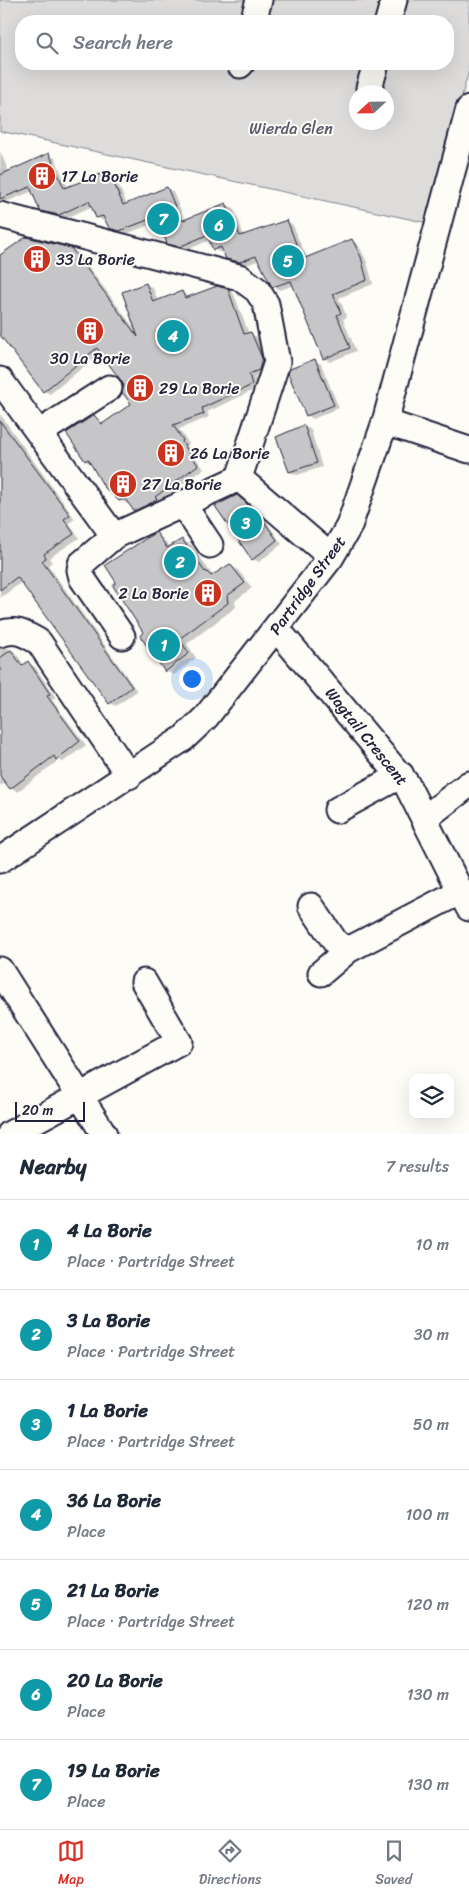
<!DOCTYPE html>
<html lang="en">
<head>
<meta charset="utf-8">
<style>
	body { margin:0; font-family:Sriracha,sans-serif; background:#f2f2f3; color:#1f2937 }
	.controls { position:absolute; right:15px; bottom:15px; display:grid; overflow:hidden; border-radius:10px; box-shadow:0 5px 20px #0002 }
	.controls button { width:45px; height:45px; display:grid; place-items:center; padding:0; border:0; border-bottom:1px solid #e0e1e3; background:#fff; color:#1f2937; font:25px sans-serif }
	.compass { position:absolute; left:349px; top:85px; width:45px; height:45px; border-radius:50%; background:#fff; box-shadow:0 5px 20px #0002; rotate:248deg }
	.scale { position:absolute; left:15px; bottom:12px; width:70px; box-sizing:border-box; padding-left:5px; border:2px solid #22223b; border-top:0; font-size:14px; line-height:18px; white-space:nowrap; color:#22223b; -webkit-text-stroke:4px #fdfcf7; paint-order:stroke }
	.you { position:absolute; left:191px; top:678px; width:18px; height:18px; margin:-12px; border:4px solid #fff; border-radius:50%; background:#1a73e8; box-shadow:0 0 0 8px #1a73e833 }
	.badge { display:grid; place-items:center; width:32px; height:32px; border-radius:50%; background:#d93025; color:#fff; font-size:16px; font-weight:700 }
	.pin { position:absolute; translate:-50% -50%; border:2px solid #fff; box-shadow:0 1px 5px #0006 }
	.list { margin:0; padding:0; list-style:none }
	h2 { display:flex; justify-content:space-between; align-items:center; height:65px; margin:0; padding:0 20px; font-size:21px }
	h2 small { font-size:16px; font-weight:400; color:#747a83 }
	.list li { display:grid; grid-template-columns:32px 1fr auto; gap:15px; align-items:center; box-sizing:border-box; height:90px; padding:0 20px; border-top:1px solid #e0e1e3 }
	.list b { display:block; font-size:19px; white-space:nowrap }
	.list p { margin:0; font-size:16px; white-space:nowrap; color:#747a83 }
	.list em { font-size:16px; font-style:normal; color:#747a83 }
	.icon { flex:none; width:28px; height:28px; fill:none; stroke:currentColor; stroke-width:2; stroke-linecap:round; stroke-linejoin:round }
	.map { position:relative; flex:none; width:469px; height:1134px; overflow:hidden }
	.search { position:absolute; background:#fff; box-shadow:0 5px 20px #0002; left:15px; right:15px; top:15px; height:55px; display:flex; align-items:center; gap:12px; box-sizing:border-box; padding:0 18px; border-radius:20px; color:#747a83; font-size:19px }
	.sheet { height:695px; background:#fff }
	nav { display:flex; justify-content:space-around; align-items:center; box-sizing:border-box; height:70px; border-top:1px solid #e0e1e3; background:#fff; font-size:14px; color:#747a83 }
	nav a { display:grid; justify-items:center; gap:2px }
	nav .on { color:#d93025 }
	.map>svg:first-child { display:block }
</style>
</head>
<body>
<div class="map">
<svg width="469" height="1134" viewBox="0 0 469 1134">
	<rect width="100%" height="100%" fill="#fdfcf7"/>
	<filter id="ink" filterUnits="userSpaceOnUse"><feTurbulence type="fractalNoise" baseFrequency=".02" numOctaves="2"/><feDisplacementMap in="SourceGraphic" scale="10" xChannelSelector="R" yChannelSelector="G"/><feConvolveMatrix kernelMatrix="1 2 1 2 8 2 1 2 1" color-interpolation-filters="sRGB"/></filter>
	<g filter="url(#ink)">
		<path fill="#dddcdb" stroke="#807f8b" fill-rule="evenodd" d="M0 0H469V70L428 223 0 131ZM21 21H448V64H21ZM356 92H386V122H356Z"/>
		<path fill="#0003" d="M0 151 9 172 49 155 55 158 68 188 109 172 115 176 127 205 167 188 173 192 185 221 226 204 233 208 244 236 287 221 293 225 305 256 308 258 351 240 358 244 367 262 373 284 339 298 347 317 343 319 356 351 330 362 324 358 294 285 280 290 273 286 260 260 247 265 233 262 227 258 224 252 221 253 214 249 210 240 187 250 175 247 168 243 166 236 163 237 156 233 152 224 126 234 117 232 110 228 106 220 103 221 97 217 93 206 66 218 48 214 41 210 33 191 1 204Z
			M71 249 78 253 137 332 146 284 153 288 158 301 182 292 190 298 228 290 234 294 249 334 257 337 268 365 266 373 255 377 258 388 207 412 209 417 179 429 189 444 187 446 204 469 141 514 129 503 127 504 120 500 92 464 86 461 67 433 94 417 104 424 133 404 125 384 102 352 50 394 44 391 0 333V284Z
			M315 360 321 364 339 408 313 419 307 415Z
			M0 414 75 519 69 523 79 538 49 558 52 562 48 565 137 691 116 706 110 703 22 582 0 598Z
			M304 426 311 430 322 467 297 475 290 472Z
			M237 496 264 518 282 544 259 562 252 559Z
			M155 534 163 539 170 547 182 540 191 545 213 576 230 565 238 570 252 588 235 601 236 607 187 644 196 658 174 675 165 671 145 632Z
			M8 648 15 652 24 665 28 663 35 667 56 698 52 700 86 745 63 762 59 760 17 792 6 782 0 786V649Z"/>
		<path fill="#c6c6c8" stroke="#22223b" d="M49 153 64 188 109 171 123 205 167 187 181 221 226 203 240 236 287 220 300 254 303 253 305 258 352 239 361 257 367 280 333 294 341 313 337 315 350 348 323 359 291 281 272 287 256 256 240 262 226 259 221 247 213 250 207 235 179 247 167 244 163 232 155 234 148 220 119 231 109 228 103 216 96 218 89 201 59 215 40 211 30 187 0 199V175Z
			M26 237 71 248 138 337 122 292 146 283 153 302 182 291 185 298 217 286 228 289 244 334 251 332 262 358 259 370 249 374 252 385 202 408 204 414 173 425 183 440 182 442 198 465 155 497 157 499 153 502 134 511 125 499 119 501 104 487 88 459 85 461 66 433 94 415 102 424 131 404 122 392 124 385 97 348 43 392 0 335V255Z
			M315 359 334 405 306 416 288 373 290 369Z
			M0 421 70 515 64 519 74 534 44 554 46 558 42 561 132 687 109 704 17 577 0 590Z
			M304 425 317 463 289 472 276 437Z
			M237 495 258 513 277 540 252 560 215 506Z
			M156 532 167 548 182 539 205 572 206 571 211 576 230 564 245 583 227 596 228 603 179 639 189 653 165 672 140 636 143 632 113 586 116 582 105 565Z
			M11 650 22 666 28 661 50 694 47 696 80 741 56 760 54 756 10 789 0 776V658Z"/>
		<g fill="none" stroke-linecap="round" stroke-linejoin="round">
			<defs>
				<path id="minor" d="M253 21 259 0
					M388 21 394 0
					M240 65 241 64
					M369 88 376 64
					M0 215 239 277 257 290 266 304 277 362 239 478 114 536 0 380
					M385 422 469 450
					M39 433 109 388
					M239 478 331 557
					M182 503 210 545
					M114 536 81 564 80 570 82 578 122 636
					M276 628 406 783 469 908
					M0 634C17 628 25 634 39 642L129 776
					M337 810 401 775
					M425 818 469 784
					M0 860 184 738 206 717 331 557 349 526 385 422 469 109
					M311 906 336 943 348 950
					M0 970 104 1134
					M321 973 348 950 461 891
					M10 1134 179 1042 144 982"/>
			</defs>
			<use href="#minor" stroke="#22223b" stroke-width="29"/>
			<use href="#minor" stroke="#fdfcf7" stroke-width="25"/>
		</g>
	</g>
	<defs>
		<symbol id="building-disc" viewBox="-11 -11 22 22"><circle r="9.5" fill="#c8321e" stroke="#fdfcf7"/><path d="M-4-6H4V6H1V3H-1V6H-4ZM-2.5-4.3h1.7v1.8h-1.7ZM.8-4.3h1.7v1.8H.8ZM-2.5-1h1.7V.8h-1.7ZM.8-1h1.7V.8H.8Z" fill="#fff"/></symbol>
	</defs>
	<g fill-rule="evenodd">
		<use href="#building-disc" x="26" y="160" width="32" height="32"/>
		<use href="#building-disc" x="21" y="243" width="32" height="32"/>
		<use href="#building-disc" x="74" y="315" width="32" height="32"/>
		<use href="#building-disc" x="124" y="372" width="32" height="32"/>
		<use href="#building-disc" x="155" y="437" width="32" height="32"/>
		<use href="#building-disc" x="107" y="468" width="32" height="32"/>
		<use href="#building-disc" x="192" y="577" width="32" height="32"/>
	</g>
	<g text-anchor="middle" stroke-width="4" stroke-linejoin="round" paint-order="stroke">
		<g font-size="16" fill="#5a5a6b" stroke="#fdfcf7">
			<text x="291" y="134">Wierda Glen</text>
		</g>
		<g font-size="16" fill="#22223b" stroke="#fdfcf7" text-anchor="start">
			<text x="61" y="182">17 La Borie</text>
			<text x="56" y="265">33 La Borie</text>
			<text x="90" y="364" text-anchor="middle">30 La Borie</text>
			<text x="159" y="394">29 La Borie</text>
			<text x="190" y="459">26 La Borie</text>
			<text x="142" y="490">27 La Borie</text>
			<text x="189" y="599" text-anchor="end">2 La Borie</text>
		</g>
		<g font-size="16" fill="#22223b" stroke="#fdfcf7">
			<text transform="translate(307 585) rotate(-54)" y="6">Partridge Street</text>
			<text transform="translate(367 736) rotate(51)" y="6">Wagtail Crescent</text>
		</g>
	</g>
</svg>
<div class="controls">
<button><svg class="icon" aria-label="layers" viewBox="0 0 24 24"><path d="M12 4l9 5-9 5-9-5zM3 14l9 5 9-5"/></svg></button>
</div>
<svg class="compass" viewBox="-18 -18 36 36"><path d="M0-13l5 13h-10z" fill="#e53935"/><path d="M0 13l5-13h-10z" fill="#747a83"/></svg>
<div class="scale">20 m</div>
<div class="you"></div>
<div class="pin badge" style="left:164px;top:645px;background:#0f9aa8">1</div>
<div class="pin badge" style="left:180px;top:562px;background:#0f9aa8">2</div>
<div class="pin badge" style="left:246px;top:523px;background:#0f9aa8">3</div>
<div class="pin badge" style="left:173px;top:336px;background:#0f9aa8">4</div>
<div class="pin badge" style="left:288px;top:261px;background:#0f9aa8">5</div>
<div class="pin badge" style="left:219px;top:225px;background:#0f9aa8">6</div>
<div class="pin badge" style="left:163px;top:219px;background:#0f9aa8">7</div>
<div class="search"><svg class="icon" aria-label="search" viewBox="0 0 24 24"><circle cx="10" cy="10" r="6"/><path d="M15 15l6 6"/></svg>Search here</div>
</div>
<section class="sheet">
<h2>Nearby<small>7 results</small></h2>
<ul class="list">
<li><span class="badge" style="background:#0f9aa8">1</span><div><b>4 La Borie</b><p>Place · Partridge Street</p></div><em>10 m</em></li>
<li><span class="badge" style="background:#0f9aa8">2</span><div><b>3 La Borie</b><p>Place · Partridge Street</p></div><em>30 m</em></li>
<li><span class="badge" style="background:#0f9aa8">3</span><div><b>1 La Borie</b><p>Place · Partridge Street</p></div><em>50 m</em></li>
<li><span class="badge" style="background:#0f9aa8">4</span><div><b>36 La Borie</b><p>Place</p></div><em>100 m</em></li>
<li><span class="badge" style="background:#0f9aa8">5</span><div><b>21 La Borie</b><p>Place · Partridge Street</p></div><em>120 m</em></li>
<li><span class="badge" style="background:#0f9aa8">6</span><div><b>20 La Borie</b><p>Place</p></div><em>130 m</em></li>
<li><span class="badge" style="background:#0f9aa8">7</span><div><b>19 La Borie</b><p>Place</p></div><em>130 m</em></li>
</ul>
</section>
<nav>
<a class="on"><svg class="icon" aria-label="map" viewBox="0 0 24 24"><path d="M3 6l6-2 6 2 6-2v14l-6 2-6-2-6 2zM9 4v14M15 6v14"/></svg>Map</a>
<a><svg class="icon" aria-label="directions" viewBox="0 0 24 24"><path d="M12 3l9 9-9 9-9-9zM9 14v-3h6M13 9l2 2-2 2"/></svg>Directions</a>
<a><svg class="icon" aria-label="saved" viewBox="0 0 24 24"><path d="M7 4h10v16l-5-4-5 4z"/></svg>Saved</a>
</nav>
</body>
</html>
